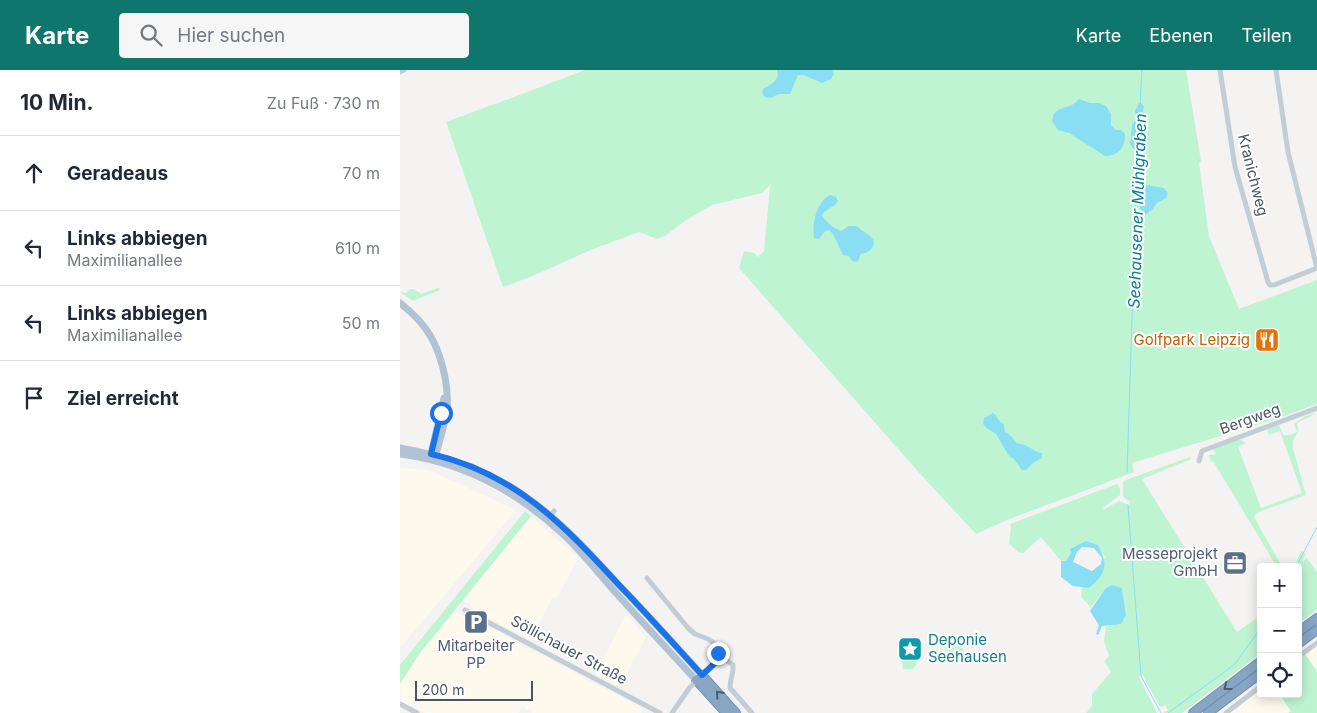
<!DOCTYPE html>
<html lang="de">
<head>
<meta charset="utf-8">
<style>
	body { margin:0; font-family:Inter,sans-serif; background:#f6f6f7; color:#1f2937 }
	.controls { position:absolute; right:15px; bottom:15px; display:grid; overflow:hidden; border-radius:5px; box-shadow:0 2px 12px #0003 }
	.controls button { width:45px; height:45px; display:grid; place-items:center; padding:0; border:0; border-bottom:1px solid #e0e1e3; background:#fff; color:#1f2937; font:25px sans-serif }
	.scale { position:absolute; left:15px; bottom:12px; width:118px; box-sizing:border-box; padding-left:5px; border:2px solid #485662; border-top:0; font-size:14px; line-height:18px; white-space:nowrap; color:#485662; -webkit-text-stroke:4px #fff; paint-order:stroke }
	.stop { position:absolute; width:15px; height:15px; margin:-11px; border:4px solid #1a73e8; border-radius:50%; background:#fff }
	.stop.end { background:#1a73e8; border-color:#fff; box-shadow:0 1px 5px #0008 }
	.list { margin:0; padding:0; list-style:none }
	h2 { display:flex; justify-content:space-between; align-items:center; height:65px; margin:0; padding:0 20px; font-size:21px }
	h2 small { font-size:16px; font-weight:400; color:#747a83 }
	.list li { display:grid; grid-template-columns:32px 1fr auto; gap:15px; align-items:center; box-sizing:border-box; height:75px; padding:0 20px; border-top:1px solid #e0e1e3 }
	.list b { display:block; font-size:19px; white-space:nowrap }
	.list p { margin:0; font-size:16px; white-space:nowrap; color:#747a83 }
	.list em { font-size:16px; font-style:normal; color:#747a83 }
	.icon { flex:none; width:28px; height:28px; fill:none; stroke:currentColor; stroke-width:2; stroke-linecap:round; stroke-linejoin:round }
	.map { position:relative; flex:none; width:917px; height:643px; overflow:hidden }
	header { display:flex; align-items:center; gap:30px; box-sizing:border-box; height:70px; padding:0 25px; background:#0f766e; color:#fff }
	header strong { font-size:24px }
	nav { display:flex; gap:28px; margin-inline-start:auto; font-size:18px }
	.search { width:350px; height:45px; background:#f6f6f7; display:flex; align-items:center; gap:12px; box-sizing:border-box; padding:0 18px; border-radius:5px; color:#747a83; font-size:19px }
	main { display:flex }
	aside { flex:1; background:#fff }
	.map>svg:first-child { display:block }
</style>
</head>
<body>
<header>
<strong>Karte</strong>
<div class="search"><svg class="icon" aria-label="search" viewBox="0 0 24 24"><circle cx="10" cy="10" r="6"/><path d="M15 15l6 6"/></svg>Hier suchen</div>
<nav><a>Karte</a><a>Ebenen</a><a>Teilen</a></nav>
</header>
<main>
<aside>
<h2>10 Min.<small>Zu Fuß · 730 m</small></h2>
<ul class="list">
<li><svg class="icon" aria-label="ahead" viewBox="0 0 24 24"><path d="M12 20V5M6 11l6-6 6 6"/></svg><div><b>Geradeaus</b></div><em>70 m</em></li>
<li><svg class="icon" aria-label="left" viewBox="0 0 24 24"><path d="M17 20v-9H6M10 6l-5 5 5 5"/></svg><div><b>Links abbiegen</b><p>Maximilianallee</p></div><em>610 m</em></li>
<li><svg class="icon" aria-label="left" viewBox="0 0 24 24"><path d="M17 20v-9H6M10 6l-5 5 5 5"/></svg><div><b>Links abbiegen</b><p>Maximilianallee</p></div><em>50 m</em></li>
<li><svg class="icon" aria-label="arrive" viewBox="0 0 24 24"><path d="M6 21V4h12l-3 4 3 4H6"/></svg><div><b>Ziel erreicht</b></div></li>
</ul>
</aside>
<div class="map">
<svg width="917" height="643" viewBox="0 0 917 643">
	<rect width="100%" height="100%" fill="#f5f2f2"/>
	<path fill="#fef9ed" d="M0 398 29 400 116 440 0 578Z
		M131 446 178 488 156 530 153 527 130 570 74 540 70 534 63 531Z
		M55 542 64 547H68L94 561 95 560 122 575V577L126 579 128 578 243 639 241 643H133L122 637 118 643H25L1 631 0 614 20 583Z
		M226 545 246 567 220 617 195 604Z
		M917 571V643H823L861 614V624H898V585Z"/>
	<path fill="#bff4d3" d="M185 0H786L801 91 799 93 809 166 839 239 917 210V334L873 350 732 393 734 402 607 450 576 464 522 406 339 198 344 181 354 183 358 187 364 181 370 116 373 112 362 123 312 135 285 151 265 166 257 169 239 162 193 179 135 205 103 217 46 52 97 33 98 35V33Z
		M38 218 40 220 13 231 0 222 6 223 10 219H14L21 224Z
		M917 343 897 353 898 361 893 371V378L906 425 856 443 854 447 882 497H877L813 391 811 392 809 385 816 384 813 379C822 375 838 365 846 373L838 377 861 438 902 423 880 361 869 365 867 360 879 354 883 365H890L897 362 894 354 905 346Z
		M790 387 791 389 742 409 837 562 861 545V583L782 643H763L768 640 765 635 760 637 742 604 739 607 757 643H686L692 636V624L711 602 704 591 709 586 704 571 706 556H712L726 545 723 524 705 519 691 537 681 527 682 517 689 518 705 487 698 475 686 471 671 479V483L666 491H661L641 467 623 483 618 482 609 473 611 458 610 454 717 414 720 418V425L704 437 703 440 719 431 729 435 730 431C718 427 725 421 723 411Z
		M125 441 131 446 20 583 0 614V595Z
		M901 481 906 484 902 492 907 488 917 502V540L898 554V497H894Z
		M552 574 564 579 562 587 545 580V576Z
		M905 584 917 601V643H888L891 641 879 624H898V589Z
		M506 589H514L517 592C516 599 510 600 503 599L502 592Z"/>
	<path fill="#89def4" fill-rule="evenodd" d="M377 0H432L434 4 431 9 422 13 403 5H398L390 24H379L370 28 365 27 362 23 363 19C371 14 380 12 377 0Z
		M679 29 690 33H699L706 36 711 44V55L716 60H721L725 64C726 77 718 86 705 86L669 63 658 60 652 51C653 40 660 39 669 36 673 35 676 32 679 29Z
		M739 33H741L744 36 740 56V77L735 81 730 74 732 55 736 48 735 41Z
		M747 115 764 118 768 123 766 128 757 133 752 140 745 145 741 141 737 123 741 117Z
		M430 125 436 127 438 131 435 135 424 142 422 145C425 152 434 158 441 161L449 156H457C463 162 470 164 474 171L473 177 468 182 461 184 458 191 456 192 452 191 449 186 443 185 433 164 429 160 425 161 419 169 414 168C412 154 416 132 430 125Z
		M593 343C598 346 598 352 604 354L605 364 606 362 612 367 616 373C630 375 630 380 642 383V388L633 393 626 400H622L614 389 609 386 596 364 588 359 583 354 584 348Z
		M686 471 698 475C709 495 706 504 689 518L673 516 661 507V491H666L671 483 670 479ZM682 477 694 478 702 488 701 494 692 501 673 492 677 482Z
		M712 515 722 518 726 545 721 554 702 556 698 565 696 564 699 555 690 541 705 519Z"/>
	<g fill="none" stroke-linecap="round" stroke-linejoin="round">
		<path stroke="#89def4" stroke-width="1" d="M740 34 742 0
			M735 142 738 81
			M735 154V146
			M727 402 735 158
			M728 435 741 606 761 643
			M896 497 917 457
			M768 643 834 595 861 558"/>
		<defs>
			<path id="highway" d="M898 562 917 548
				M898 574 917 560
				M302 605 336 643
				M296 610 326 643
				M793 643 861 591
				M808 643 861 603"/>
		</defs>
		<use href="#highway" stroke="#7290b0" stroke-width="10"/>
		<path stroke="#c2cdd5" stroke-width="5" d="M820 0 835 97 868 212 870 215H874L917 198
			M876 0 888 82 917 198
			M0 2 4 0
			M799 391 802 381 917 338
			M151 445 154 441
			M247 508 288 558 295 564 308 569 314 573 318 579V589L313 596 290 617 272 643
			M65 540 260 643
			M898 587 917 573
			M318 589 326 590 333 595C334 602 330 610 330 618L352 643
			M0 634 17 643
			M826 643 861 616"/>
		<path stroke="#b1c2d2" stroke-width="7" d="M0 233C27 254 38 273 45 307 47 318 48 327 47 338 45 355 39 372 35 388
			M0 378C104 396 149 438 217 513 246 543 274 574 302 605
			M0 384C62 392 118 422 164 465 183 483 199 504 217 524 243 553 270 582 296 610
			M30 388 44 328"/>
		<use href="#highway" stroke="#87a5c4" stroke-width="8"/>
	</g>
	<defs><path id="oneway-chevron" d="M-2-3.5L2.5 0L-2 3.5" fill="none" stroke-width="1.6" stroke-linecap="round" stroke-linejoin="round" transform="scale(1.25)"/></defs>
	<g stroke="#4e5e6c">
		<use href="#oneway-chevron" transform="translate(827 617) rotate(142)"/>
		<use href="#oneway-chevron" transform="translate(319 624) rotate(-132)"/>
	</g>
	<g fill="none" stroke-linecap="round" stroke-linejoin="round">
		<path stroke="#1a73e8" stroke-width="6" d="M41 343 31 384C115 403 164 455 220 516 248 545 275 575 302 605L316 592 318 583"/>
	</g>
	<defs>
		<symbol id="restaurant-square" viewBox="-11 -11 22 22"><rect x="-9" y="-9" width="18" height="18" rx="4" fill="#e8710a" stroke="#fff"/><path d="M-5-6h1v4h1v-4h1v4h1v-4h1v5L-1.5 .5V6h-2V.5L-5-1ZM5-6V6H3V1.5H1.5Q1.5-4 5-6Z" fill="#fff"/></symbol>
		<symbol id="office-square" viewBox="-11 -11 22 22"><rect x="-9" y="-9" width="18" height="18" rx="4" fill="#5c6f8a" stroke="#fff"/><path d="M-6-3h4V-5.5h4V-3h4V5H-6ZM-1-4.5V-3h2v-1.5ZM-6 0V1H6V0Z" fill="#fff"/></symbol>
		<symbol id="parking-square" viewBox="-11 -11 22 22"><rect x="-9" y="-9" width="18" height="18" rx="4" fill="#5c6f8a" stroke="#fff"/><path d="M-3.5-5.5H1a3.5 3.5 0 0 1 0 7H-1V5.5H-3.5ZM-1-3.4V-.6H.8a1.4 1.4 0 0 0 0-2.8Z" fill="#fff"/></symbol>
		<symbol id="sight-square" viewBox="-11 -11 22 22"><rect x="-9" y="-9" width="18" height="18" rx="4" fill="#0f9aa8" stroke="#fff"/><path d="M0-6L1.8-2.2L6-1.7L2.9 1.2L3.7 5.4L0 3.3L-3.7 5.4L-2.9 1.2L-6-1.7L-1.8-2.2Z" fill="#fff"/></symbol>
	</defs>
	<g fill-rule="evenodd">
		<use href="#restaurant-square" x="853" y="256" width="28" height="28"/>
		<use href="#office-square" x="821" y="479" width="28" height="28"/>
		<use href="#parking-square" x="62" y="538" width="28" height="28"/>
		<use href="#sight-square" x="496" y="565" width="28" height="28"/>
	</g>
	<g text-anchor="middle" stroke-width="4" stroke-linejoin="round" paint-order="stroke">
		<g font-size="15" fill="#485662" stroke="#fff">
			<text transform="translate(853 105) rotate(76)" y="5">Kranichweg</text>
			<text transform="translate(850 349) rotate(-20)" y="5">Bergweg</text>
			<text transform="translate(169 580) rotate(28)" y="5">Söllichauer Straße</text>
		</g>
		<g font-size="15" fill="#c56008" stroke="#fff" text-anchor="end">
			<text x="850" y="275">Golfpark Leipzig</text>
		</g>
		<g font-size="15" fill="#4e5e75" stroke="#fff" text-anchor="end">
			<text x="818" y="489">Messeprojekt<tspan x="818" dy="17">GmbH</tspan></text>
			<text x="76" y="581" text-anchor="middle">Mitarbeiter<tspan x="76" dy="17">PP</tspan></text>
		</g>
		<g font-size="15" fill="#0d838f" stroke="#fff" text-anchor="start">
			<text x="528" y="575">Deponie<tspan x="528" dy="17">Seehausen</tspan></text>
		</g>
		<g font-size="16" font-style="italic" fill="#047b9a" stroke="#fff">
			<text transform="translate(737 141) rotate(-88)" y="6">Seehausener Mühlgraben</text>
		</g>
	</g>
</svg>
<div class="controls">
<button>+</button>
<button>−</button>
<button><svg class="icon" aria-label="locate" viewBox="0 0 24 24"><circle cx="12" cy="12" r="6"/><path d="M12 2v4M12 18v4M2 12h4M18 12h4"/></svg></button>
</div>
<div class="scale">200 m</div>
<div class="stop" style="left:41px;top:343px"></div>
<div class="stop end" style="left:318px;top:583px"></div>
</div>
</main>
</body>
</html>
